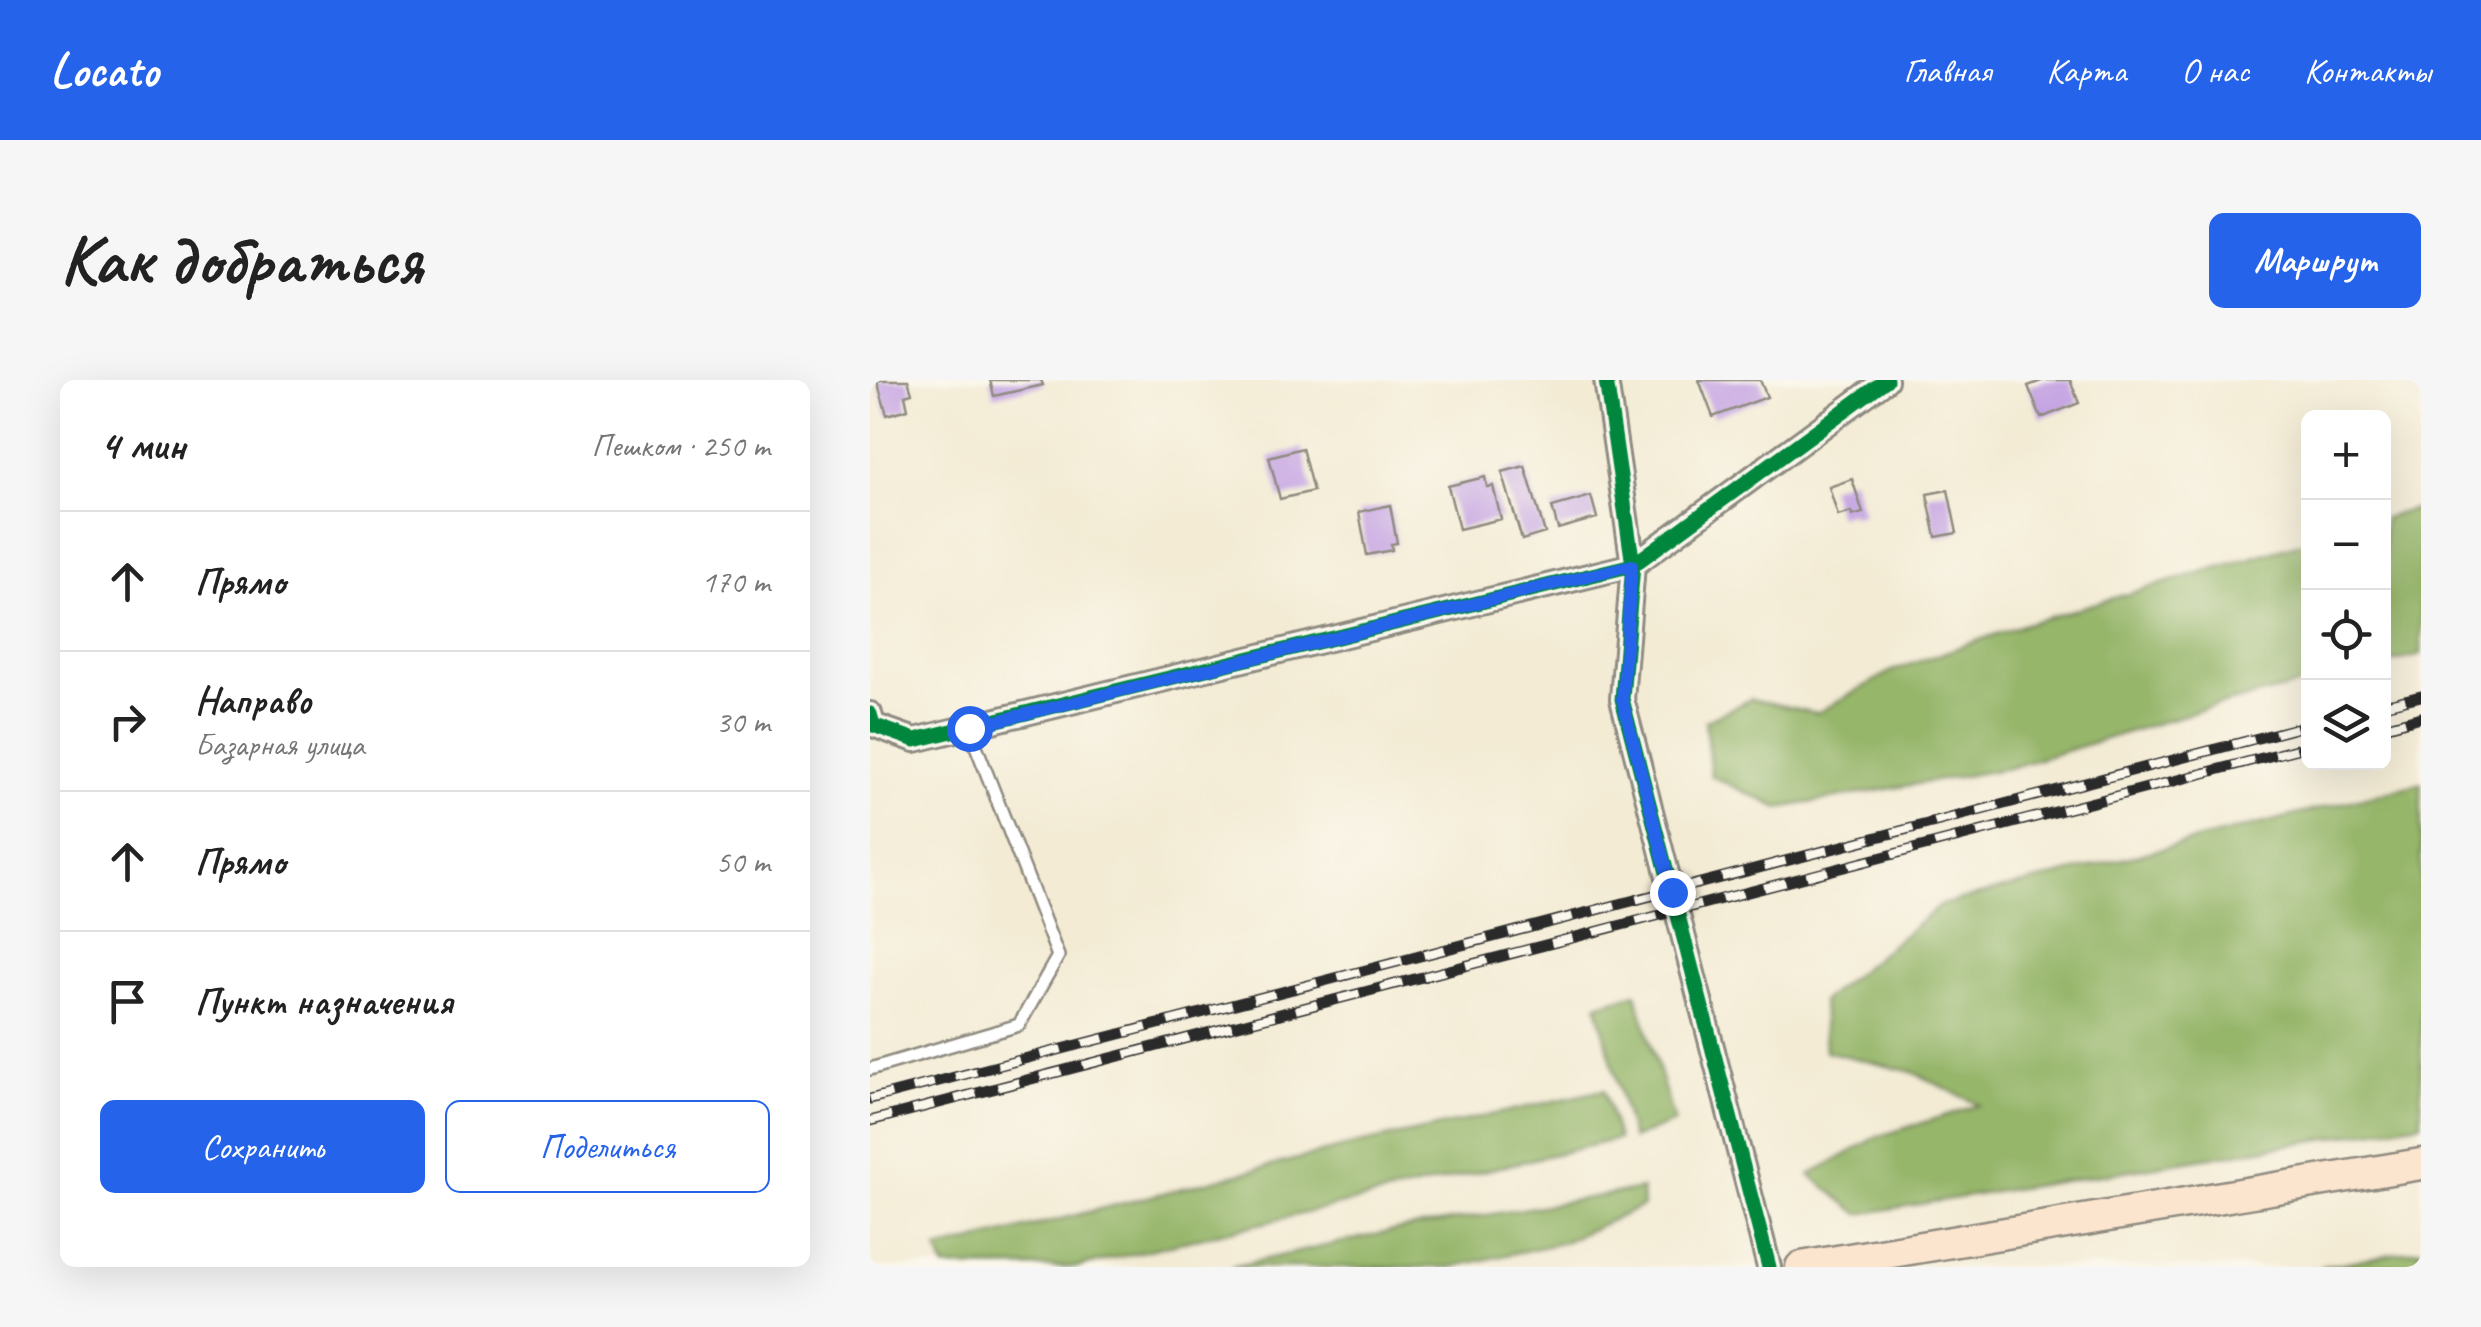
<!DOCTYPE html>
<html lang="ru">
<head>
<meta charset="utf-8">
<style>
	body { margin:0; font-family:Caveat,sans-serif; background:#f6f6f6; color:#222 }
	.controls { position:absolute; right:30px; top:30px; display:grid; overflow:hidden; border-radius:15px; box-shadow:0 10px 40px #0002 }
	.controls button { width:90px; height:90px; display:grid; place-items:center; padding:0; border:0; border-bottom:2px solid #e0e0e0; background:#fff; color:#222; font:50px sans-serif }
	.stop { position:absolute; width:30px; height:30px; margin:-22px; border:8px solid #2563eb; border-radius:50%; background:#fff }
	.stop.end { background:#2563eb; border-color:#fff; box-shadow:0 2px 10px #0008 }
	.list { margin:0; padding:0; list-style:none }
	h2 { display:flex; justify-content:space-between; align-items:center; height:130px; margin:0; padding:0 40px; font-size:42px }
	h2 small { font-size:32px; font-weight:400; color:#767676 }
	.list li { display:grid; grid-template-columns:65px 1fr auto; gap:30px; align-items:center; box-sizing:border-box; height:140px; padding:0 40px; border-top:2px solid #e0e0e0 }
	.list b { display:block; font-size:38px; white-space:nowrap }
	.list p { margin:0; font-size:32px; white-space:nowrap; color:#767676 }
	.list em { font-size:32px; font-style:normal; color:#767676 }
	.actions { display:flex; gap:20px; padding:30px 40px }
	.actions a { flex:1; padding:22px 0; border:2px solid #2563eb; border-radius:15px; text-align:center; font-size:35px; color:#2563eb }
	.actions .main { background:#2563eb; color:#fff }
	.icon { flex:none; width:55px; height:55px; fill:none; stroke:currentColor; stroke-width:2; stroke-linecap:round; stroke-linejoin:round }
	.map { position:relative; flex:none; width:1551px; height:887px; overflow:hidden; border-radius:15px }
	header { display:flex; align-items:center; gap:60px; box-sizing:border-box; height:140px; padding:0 50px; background:#2563eb; color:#fff }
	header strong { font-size:48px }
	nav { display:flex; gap:55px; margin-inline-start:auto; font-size:35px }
	.intro { display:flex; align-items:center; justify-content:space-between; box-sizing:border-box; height:240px; padding:0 60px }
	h1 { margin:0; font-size:70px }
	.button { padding:25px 45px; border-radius:15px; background:#2563eb; color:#fff; font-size:35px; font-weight:700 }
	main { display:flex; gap:60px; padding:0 60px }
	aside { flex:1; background:#fff; border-radius:15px; box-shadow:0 10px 40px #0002 }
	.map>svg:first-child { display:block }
</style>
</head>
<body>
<header>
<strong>Locato</strong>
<nav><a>Главная</a><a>Карта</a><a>О нас</a><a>Контакты</a></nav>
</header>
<div class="intro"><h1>Как добраться</h1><a class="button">Маршрут</a></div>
<main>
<aside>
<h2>4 мин<small>Пешком · 250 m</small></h2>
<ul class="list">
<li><svg class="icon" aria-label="ahead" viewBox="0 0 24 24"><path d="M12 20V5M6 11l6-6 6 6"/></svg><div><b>Прямо</b></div><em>170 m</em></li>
<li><svg class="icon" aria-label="right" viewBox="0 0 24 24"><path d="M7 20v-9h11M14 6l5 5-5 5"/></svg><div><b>Направо</b><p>Базарная улица</p></div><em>30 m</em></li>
<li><svg class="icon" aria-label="ahead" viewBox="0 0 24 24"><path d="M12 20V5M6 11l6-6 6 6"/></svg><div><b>Прямо</b></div><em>50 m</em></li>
<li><svg class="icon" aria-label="arrive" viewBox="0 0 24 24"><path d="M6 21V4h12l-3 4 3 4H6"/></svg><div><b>Пункт назначения</b></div></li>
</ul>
<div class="actions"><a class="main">Сохранить</a><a>Поделиться</a></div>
</aside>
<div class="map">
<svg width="1551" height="887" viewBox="0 0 1551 887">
	<rect width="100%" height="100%" fill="#fbf7ec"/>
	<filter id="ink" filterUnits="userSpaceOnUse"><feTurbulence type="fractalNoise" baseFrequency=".01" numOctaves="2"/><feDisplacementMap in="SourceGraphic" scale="20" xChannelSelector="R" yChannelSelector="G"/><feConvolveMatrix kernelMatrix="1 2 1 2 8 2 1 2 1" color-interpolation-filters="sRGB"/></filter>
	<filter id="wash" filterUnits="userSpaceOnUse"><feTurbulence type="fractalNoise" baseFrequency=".0048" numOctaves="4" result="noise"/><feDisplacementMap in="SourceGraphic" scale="40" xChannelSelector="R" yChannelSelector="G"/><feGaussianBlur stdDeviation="2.25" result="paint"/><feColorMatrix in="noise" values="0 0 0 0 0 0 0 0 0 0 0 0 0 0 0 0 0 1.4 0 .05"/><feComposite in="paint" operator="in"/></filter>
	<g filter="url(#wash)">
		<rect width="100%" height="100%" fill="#f3ebd4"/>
		<path fill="#96b66a" stroke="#60704a" stroke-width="2.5" d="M1551 127V275L1514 284V138Z
			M1438 161V303L1341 327 1139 388 909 428 841 396 835 341 881 319 947 333 1022 291 1152 245Z
			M1551 403V743L989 834 940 795 1007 757 1109 725 1042 692 955 671 952 621 1071 525Z
			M766 613 804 742 762 759 727 625Z
			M734 710 748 759 207 887H74L68 870 475 767Z
			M772 809 773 826 691 863 581 887H361L527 850Z
			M1551 869V887H1450Z"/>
		<g id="blocks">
			<path fill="#c19fe2" d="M7 0H38L42 13 35 15 38 29 17 35Z
				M120 0H171L173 5 124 16Z
				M829 0H890L897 17 843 37Z
				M1174 0H1200L1209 23 1171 38 1158 6Z
				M432 68 443 111 410 119 399 77Z
				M655 86 675 153 652 160 632 92Z
				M615 97 617 107 623 106 631 139 589 149 578 106Z
				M982 99 993 133 982 136 981 132 968 136 959 107Z
				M1078 110 1087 153 1066 157 1057 114Z
				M721 116 727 138 688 149 682 127Z
				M520 125 527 163 521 164 522 170 497 175 489 132Z"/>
		</g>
	</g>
	<g filter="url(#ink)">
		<use href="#blocks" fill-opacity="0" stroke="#8f8b80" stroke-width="2.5"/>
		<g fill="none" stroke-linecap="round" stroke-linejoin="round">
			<defs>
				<path id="service" d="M0 689 149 645 188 576 99 348"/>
				<path id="minor" d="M0 334 3 345 45 360 763 185 736 0
					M899 887 752 319 763 185 1016 0"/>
				<path id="secondary" d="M931 887 1551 784"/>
			</defs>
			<use href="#service" stroke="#8f8b80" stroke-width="16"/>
			<use href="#minor" stroke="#8f8b80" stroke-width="28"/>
			<use href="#secondary" stroke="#8f8b80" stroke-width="35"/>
			<use href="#service" stroke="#fff" stroke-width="11"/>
			<use href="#minor" stroke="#fff" stroke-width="22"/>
			<use href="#secondary" stroke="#fce5cf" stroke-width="30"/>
			<defs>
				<path id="rail" d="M1514 325 1551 316
					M1514 347 1551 337
					M0 719 1438 345
					M0 741 1438 366"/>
			</defs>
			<use href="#rail" stroke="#2b2b2b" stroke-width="11"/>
			<use href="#rail" stroke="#fbf7ec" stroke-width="8" stroke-dasharray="22" stroke-linecap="butt"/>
			<defs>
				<path id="cycleway" d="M0 334 3 345 45 360 763 185 736 0
					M899 887 752 319 763 185 1016 0"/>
			</defs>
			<use href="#cycleway" stroke="#fbf7ec" stroke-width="21"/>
			<use href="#cycleway" stroke="#00873e" stroke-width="15"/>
		</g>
	</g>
	<g fill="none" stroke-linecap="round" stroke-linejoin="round" filter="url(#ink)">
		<path stroke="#2563eb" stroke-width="12" d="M99 348 762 185 752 319 802 512"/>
	</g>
</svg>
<div class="controls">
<button>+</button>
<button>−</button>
<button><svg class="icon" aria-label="locate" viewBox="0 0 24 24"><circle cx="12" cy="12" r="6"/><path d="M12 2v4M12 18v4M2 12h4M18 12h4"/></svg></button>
<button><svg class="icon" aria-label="layers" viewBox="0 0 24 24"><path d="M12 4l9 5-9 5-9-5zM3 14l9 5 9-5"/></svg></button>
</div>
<div class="stop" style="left:99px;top:348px"></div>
<div class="stop end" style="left:802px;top:512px"></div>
</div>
</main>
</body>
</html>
